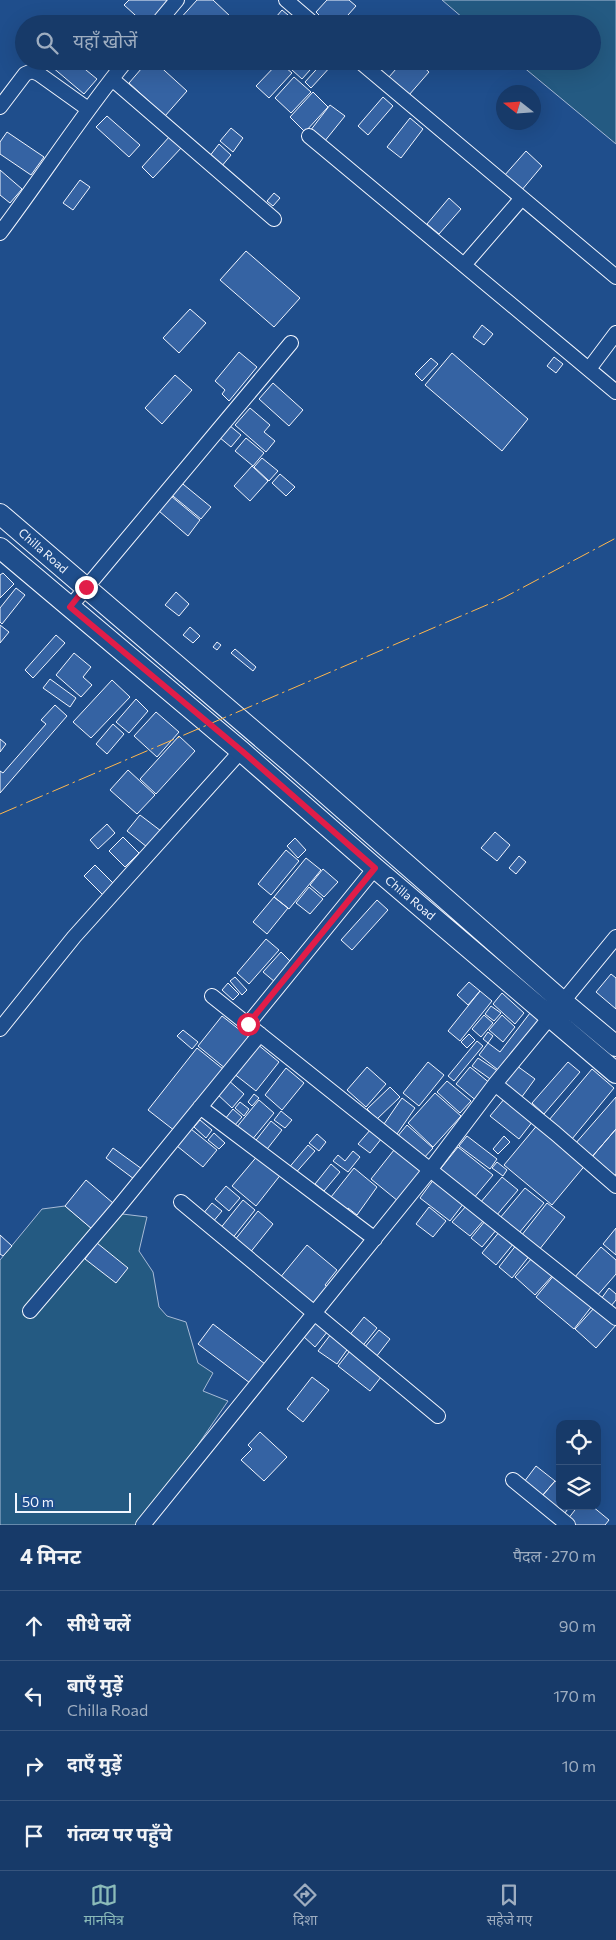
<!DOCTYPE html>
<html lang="hi">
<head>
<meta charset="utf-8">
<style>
	body { margin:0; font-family:Commissioner,"Noto Sans Devanagari",sans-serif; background:#20416f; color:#f1f3f6 }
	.controls { position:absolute; right:15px; bottom:15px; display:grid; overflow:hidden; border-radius:10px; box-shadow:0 5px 20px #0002 }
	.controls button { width:45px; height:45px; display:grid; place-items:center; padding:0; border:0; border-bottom:1px solid #36547d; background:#173a69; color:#f1f3f6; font:25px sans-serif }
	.compass { position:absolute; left:496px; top:85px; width:45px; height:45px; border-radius:50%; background:#173a69; box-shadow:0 5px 20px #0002; rotate:287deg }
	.scale { position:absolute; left:15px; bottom:12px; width:116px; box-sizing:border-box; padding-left:5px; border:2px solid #f2f6ff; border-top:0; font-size:14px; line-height:18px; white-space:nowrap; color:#f2f6ff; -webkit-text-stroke:4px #1f4e8c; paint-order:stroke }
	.stop { position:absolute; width:15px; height:15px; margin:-11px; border:4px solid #e11d48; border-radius:50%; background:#fff }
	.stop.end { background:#e11d48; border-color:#fff; box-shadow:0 1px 5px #0008 }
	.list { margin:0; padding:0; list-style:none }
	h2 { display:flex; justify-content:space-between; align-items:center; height:65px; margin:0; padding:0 20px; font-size:21px }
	h2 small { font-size:16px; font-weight:400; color:#9eadc0 }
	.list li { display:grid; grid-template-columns:32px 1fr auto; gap:15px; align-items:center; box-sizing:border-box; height:70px; padding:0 20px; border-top:1px solid #36547d }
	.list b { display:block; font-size:19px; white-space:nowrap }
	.list p { margin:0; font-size:16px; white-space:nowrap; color:#9eadc0 }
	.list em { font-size:16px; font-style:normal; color:#9eadc0 }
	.icon { flex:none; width:28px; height:28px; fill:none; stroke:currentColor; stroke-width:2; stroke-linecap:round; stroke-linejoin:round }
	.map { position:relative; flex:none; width:616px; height:1525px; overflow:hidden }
	.search { position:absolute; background:#173a69; box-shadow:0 5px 20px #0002; left:15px; right:15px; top:15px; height:55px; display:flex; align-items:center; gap:12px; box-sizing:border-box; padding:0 18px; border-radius:28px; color:#9eadc0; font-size:19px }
	.sheet { height:345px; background:#173a69 }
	nav { display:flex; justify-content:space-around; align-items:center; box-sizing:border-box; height:70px; border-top:1px solid #36547d; background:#173a69; font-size:14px; color:#9eadc0 }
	nav a { display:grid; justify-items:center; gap:2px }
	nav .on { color:#8bbbb9 }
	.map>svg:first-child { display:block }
</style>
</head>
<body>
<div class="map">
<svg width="616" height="1525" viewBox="0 0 616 1525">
	<rect width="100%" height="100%" fill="#1f4e8c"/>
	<path fill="#245a82" stroke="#a8bbd7" d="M442 0H616V144L516 61H592V24H470Z
		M65 1206 92 1229 106 1212 147 1217 139 1251 153 1272 159 1307 167 1316 186 1322 198 1363 213 1373 203 1391 228 1401 143 1525H0V1260L42 1209Z"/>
	<path fill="#3563a3" stroke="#f2f6ff" d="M129 0H168L148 24H145L124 5Z
		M197 0H213L231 17 224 24H181L178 21Z
		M327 0H349L356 6 340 24H328L316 12Z
		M282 10 294 20 291 24H270Z
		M45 61H75L97 79 84 94Z
		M148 61H154L187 91 165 116 129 83Z
		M282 61H318L302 79Z
		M324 61H328L332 65 311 88 305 82Z
		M367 61H389L379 72Z
		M403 61H417L429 72 409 95 389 77Z
		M279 62 292 73 269 98 256 86Z
		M294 77 311 92 291 113 275 98Z
		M313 92 328 107 305 132 290 117Z
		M383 97 393 106 368 135 358 126Z
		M330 105 345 116 324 142 310 131Z
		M107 116 140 145 129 157 96 127Z
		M410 118 423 129 401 158 387 147Z
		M231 128 243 138 233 152 220 141Z
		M7 132 44 157 31 175 0 154V142Z
		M170 136 182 147 153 178 142 167Z
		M219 144 231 155 221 167 209 157Z
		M526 151 542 166 521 191 504 176Z
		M0 170 22 189 10 203 0 195Z
		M80 180 90 187 73 210 63 203Z
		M274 193 280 198 273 206 267 201Z
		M449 198 461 209 439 234 427 224Z
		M246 251 300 298 274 327 220 280Z
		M190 309 206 323 179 353 163 338Z
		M482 325 493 334 484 345 473 337Z
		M239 352 257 367 229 401 222 394 225 390 215 381Z
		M452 353 528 419 502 451 425 385Z
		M554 357 563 364 556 373 547 366Z
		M431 358 438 364 422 381 415 374Z
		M175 375 192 390 162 424 145 408Z
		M273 383 303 410 289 426 259 399Z
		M250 408 270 425 264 432 275 441 266 452 235 425Z
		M229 425 241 435 231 447 219 437Z
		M246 438 264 453 253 466 235 451Z
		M262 458 278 471 269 481 254 467Z
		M252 466 268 481 250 501 234 486Z
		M280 474 295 487 286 496 272 483Z
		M178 480 211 507 201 519 168 492Z
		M171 496 200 520 188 536 159 511Z
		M3 573 14 584 0 598V575Z
		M16 588 25 595 2 624 0 622V608Z
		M176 592 189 604 179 616 165 605Z
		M0 625 9 632 0 643Z
		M190 627 200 636 193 643 183 635Z
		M56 635 65 643 33 678 25 670Z
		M217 642 221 645 217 650 213 647Z
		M235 649 256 667 253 671 231 653Z
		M74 653 91 667 83 677 92 685 81 697 56 675Z
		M50 679 76 698 70 707 43 688Z
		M112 680 130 697 91 738 73 722Z
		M136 699 148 711 129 733 116 722Z
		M55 705 67 716 0 793V771L3 773 46 724 41 720Z
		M156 712 179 732 157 757 134 736Z
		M113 724 124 734 107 754 96 744Z
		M179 736 195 751 156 794 140 779Z
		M0 739 6 744 0 752Z
		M128 770 155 795 137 814 110 790Z
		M140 815 161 831 147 847 127 831Z
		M107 824 115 833 98 849 90 840Z
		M495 832 510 845 497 861 481 848Z
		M123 837 139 853 125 867 109 851Z
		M295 838 306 850 298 858 287 846Z
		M286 850 299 861 271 895 258 884Z
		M519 856 526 862 516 874 509 868Z
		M306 858 321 870 289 909 274 897Z
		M95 865 114 884 103 895 84 876Z
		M323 869 338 882 324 897 310 885Z
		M309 887 323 899 310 914 296 903Z
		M274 897 288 908 267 934 253 922Z
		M377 900 388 910 352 950 341 940Z
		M266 939 279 950 249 984 237 973Z
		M281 952 293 964 275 982 263 972Z
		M611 974 616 978V1009L596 992Z
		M235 977 247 990 242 995 230 981Z
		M469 982 480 991 468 1005 457 995Z
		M228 983 239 994 233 1000 222 990Z
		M480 991 492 1001 460 1041 448 1031Z
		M502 993 524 1013 515 1024 493 1004Z
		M491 1006 501 1013 494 1021 485 1014Z
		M530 1013 541 1022 502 1073 479 1055 488 1043 500 1052Z
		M484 1015 493 1023 481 1037 472 1029Z
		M502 1015 515 1027 503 1042 489 1030Z
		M222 1016 250 1038 226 1069 198 1046Z
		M183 1030 198 1042 192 1049 177 1036Z
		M488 1032 493 1036 488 1043 483 1039Z
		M469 1034 475 1040 467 1048 461 1042Z
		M477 1041 483 1046 454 1081 448 1076Z
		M257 1044 279 1062 256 1091 233 1073Z
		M197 1048 223 1069 175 1131 148 1110Z
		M478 1058 499 1072 493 1081 472 1066Z
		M428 1062 444 1075 419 1106 403 1093Z
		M568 1062 580 1072 544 1114 532 1103Z
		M513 1063 535 1079 521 1098 502 1084Z
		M367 1067 386 1084 366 1107 347 1090Z
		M470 1067 491 1084 478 1102 456 1084Z
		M286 1068 304 1083 282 1110 265 1095Z
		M592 1069 614 1088 572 1139 549 1120Z
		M227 1079 244 1094 232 1108 215 1092Z
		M447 1081 471 1101 460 1113 437 1092Z
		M390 1087 400 1097 377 1119 367 1109Z
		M435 1093 461 1116 433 1147 408 1123Z
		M254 1094 259 1098 252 1106 248 1102Z
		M616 1097V1129L591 1158 575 1144Z
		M402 1098 415 1108 397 1134 384 1124Z
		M505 1098 533 1121 519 1139 490 1116Z
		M259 1100 274 1113 251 1141 236 1128Z
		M240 1102 249 1109 244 1116 235 1108Z
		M233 1109 242 1117 234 1126 225 1119Z
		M281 1111 292 1120 285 1128 274 1120Z
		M200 1120 212 1130 206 1138 194 1127Z
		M271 1121 282 1130 264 1153 253 1144Z
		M539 1123 587 1163 552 1205 504 1165Z
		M407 1125 433 1148 422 1160 397 1137Z
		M191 1129 217 1150 203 1167 177 1146Z
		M371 1129 382 1138 370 1153 358 1144Z
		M616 1129V1174L613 1178 591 1158Z
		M214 1133 225 1143 219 1149 208 1140Z
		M317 1134 326 1142 319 1151 309 1143Z
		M467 1136 497 1159 490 1169 459 1146Z
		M504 1136 510 1142 498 1154 493 1149Z
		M308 1145 315 1151 293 1176 287 1170Z
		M458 1147 493 1175 473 1199 438 1172Z
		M113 1148 142 1169 134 1179 106 1158Z
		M394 1150 422 1172 398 1201 371 1179Z
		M353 1151 360 1157 348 1172 333 1161 338 1155 345 1161Z
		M259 1154 282 1173 256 1206 232 1186Z
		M497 1162 507 1170 503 1176 492 1168Z
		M331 1164 340 1172 324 1191 315 1184Z
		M354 1168 377 1187 357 1215 348 1208 344 1213 331 1197Z
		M502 1177 518 1190 496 1216 480 1203Z
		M434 1179 464 1203 450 1221 420 1198Z
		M86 1180 113 1203 92 1229 65 1206Z
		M226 1186 240 1198 229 1211 215 1199Z
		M525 1188 544 1203 519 1233 500 1218Z
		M243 1200 255 1210 231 1240 219 1230Z
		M212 1203 222 1211 212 1223 202 1215Z
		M547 1203 565 1217 539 1250 521 1236Z
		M467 1205 484 1220 470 1236 452 1222Z
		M429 1207 446 1221 433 1237 416 1224Z
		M258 1211 273 1224 249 1254 234 1241Z
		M486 1220 497 1229 482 1247 471 1238Z
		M616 1228V1255L603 1244Z
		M500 1231 514 1243 496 1265 482 1253Z
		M0 1235 12 1246 3 1256 0 1254Z
		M97 1243 128 1268 116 1283 85 1259Z
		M517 1244 530 1255 512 1278 499 1267Z
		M307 1245 337 1270 325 1285 330 1289 315 1307 279 1279Z
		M601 1247 616 1260V1274L596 1297 574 1278Z
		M532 1258 552 1276 535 1295 515 1277Z
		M555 1274 592 1306 574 1329 536 1297Z
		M609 1288 616 1294V1300L610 1307 601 1299Z
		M595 1307 616 1325 596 1348 575 1329Z
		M364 1317 377 1328 361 1348 348 1337Z
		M316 1321 328 1331 315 1347 303 1336Z
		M213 1324 265 1364 250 1383 198 1344Z
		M379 1330 390 1339 376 1357 364 1348Z
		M331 1334 349 1347 337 1364 318 1351Z
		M353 1347 385 1372 370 1391 338 1366Z
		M312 1377 329 1390 303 1422 287 1409Z
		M260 1432 287 1457 264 1481 241 1460 252 1449 248 1445Z
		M536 1466 555 1481 542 1496 524 1482Z
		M555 1481 560 1484V1506H570L565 1513 542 1496Z
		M578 1506H592L609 1520 605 1525H576L568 1519Z"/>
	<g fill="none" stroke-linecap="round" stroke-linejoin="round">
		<defs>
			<path id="street" d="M286 0 314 24
				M157 24 177 0
				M359 61 616 277
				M112 79 274 219
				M0 107 25 74 32 71 39 74 88 109
				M309 136 616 392
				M0 233C43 176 81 116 126 61
				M464 265 522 198
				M589 369 616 333
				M70 607 291 343
				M212 996 616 1318
				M248 1024 375 868
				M0 1029 74 937 241 751
				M495 1084 555 1133 616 1186
				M200 1107 375 1239
				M181 1202 438 1416
				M30 1311 117 1209 260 1034
				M513 1480 568 1525
				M143 1525 430 1170 495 1084 616 937"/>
			<path id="secondary" d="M0 514 292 764 562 1001 616 1046
				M0 548 241 751 375 868 616 1073"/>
		</defs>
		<use href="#street" stroke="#f2f6ff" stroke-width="16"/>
		<use href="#secondary" stroke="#f2f6ff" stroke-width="22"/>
		<use href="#street" stroke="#1f4e8c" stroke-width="14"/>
		<use href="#secondary" stroke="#1f4e8c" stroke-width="20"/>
		<path stroke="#ffb74d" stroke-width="1" stroke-dasharray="18 4 2.5 4" stroke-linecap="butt" d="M0 814 503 598 616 538"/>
	</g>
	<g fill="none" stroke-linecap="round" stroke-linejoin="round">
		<path stroke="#e11d48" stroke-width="6" d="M86 587 70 607 242 751 375 868 248 1024"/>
	</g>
	<g text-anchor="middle" stroke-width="4" stroke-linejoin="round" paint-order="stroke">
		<g font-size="12" fill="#f2f6ff" stroke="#1f4e8c">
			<text transform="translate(43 551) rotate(41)" y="4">Chilla Road</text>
			<text transform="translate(410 898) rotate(40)" y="4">Chilla Road</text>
		</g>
	</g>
</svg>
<div class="controls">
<button><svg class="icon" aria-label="locate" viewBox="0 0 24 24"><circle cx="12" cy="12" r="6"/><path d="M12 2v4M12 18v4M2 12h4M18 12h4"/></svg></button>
<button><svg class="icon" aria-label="layers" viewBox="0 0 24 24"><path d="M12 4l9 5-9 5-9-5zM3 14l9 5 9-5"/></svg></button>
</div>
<svg class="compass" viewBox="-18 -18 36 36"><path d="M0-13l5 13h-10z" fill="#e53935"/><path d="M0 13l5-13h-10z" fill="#9eadc0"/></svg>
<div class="scale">50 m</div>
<div class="stop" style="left:248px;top:1024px"></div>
<div class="stop end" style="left:86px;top:587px"></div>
<div class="search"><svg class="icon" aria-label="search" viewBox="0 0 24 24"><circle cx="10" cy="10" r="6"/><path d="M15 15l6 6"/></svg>यहाँ खोजें</div>
</div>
<section class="sheet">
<h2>4 मिनट<small>पैदल · 270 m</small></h2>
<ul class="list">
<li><svg class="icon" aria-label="ahead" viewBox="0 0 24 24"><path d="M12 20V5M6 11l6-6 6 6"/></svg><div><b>सीधे चलें</b></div><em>90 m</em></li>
<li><svg class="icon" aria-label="left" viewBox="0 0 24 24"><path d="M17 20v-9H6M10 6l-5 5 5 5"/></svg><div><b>बाएँ मुड़ें</b><p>Chilla Road</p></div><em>170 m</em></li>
<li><svg class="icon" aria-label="right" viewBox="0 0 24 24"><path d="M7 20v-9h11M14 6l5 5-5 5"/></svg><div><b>दाएँ मुड़ें</b></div><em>10 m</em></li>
<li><svg class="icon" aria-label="arrive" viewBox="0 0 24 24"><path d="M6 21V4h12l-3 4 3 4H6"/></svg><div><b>गंतव्य पर पहुँचे</b></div></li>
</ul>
</section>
<nav>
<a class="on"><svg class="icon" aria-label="map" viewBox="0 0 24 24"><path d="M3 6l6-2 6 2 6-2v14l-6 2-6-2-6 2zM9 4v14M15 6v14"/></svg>मानचित्र</a>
<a><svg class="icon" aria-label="directions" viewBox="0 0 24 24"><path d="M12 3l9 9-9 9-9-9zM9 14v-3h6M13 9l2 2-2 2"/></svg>दिशा</a>
<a><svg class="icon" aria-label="saved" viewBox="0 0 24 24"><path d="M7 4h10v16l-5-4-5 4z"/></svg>सहेजे गए</a>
</nav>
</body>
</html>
